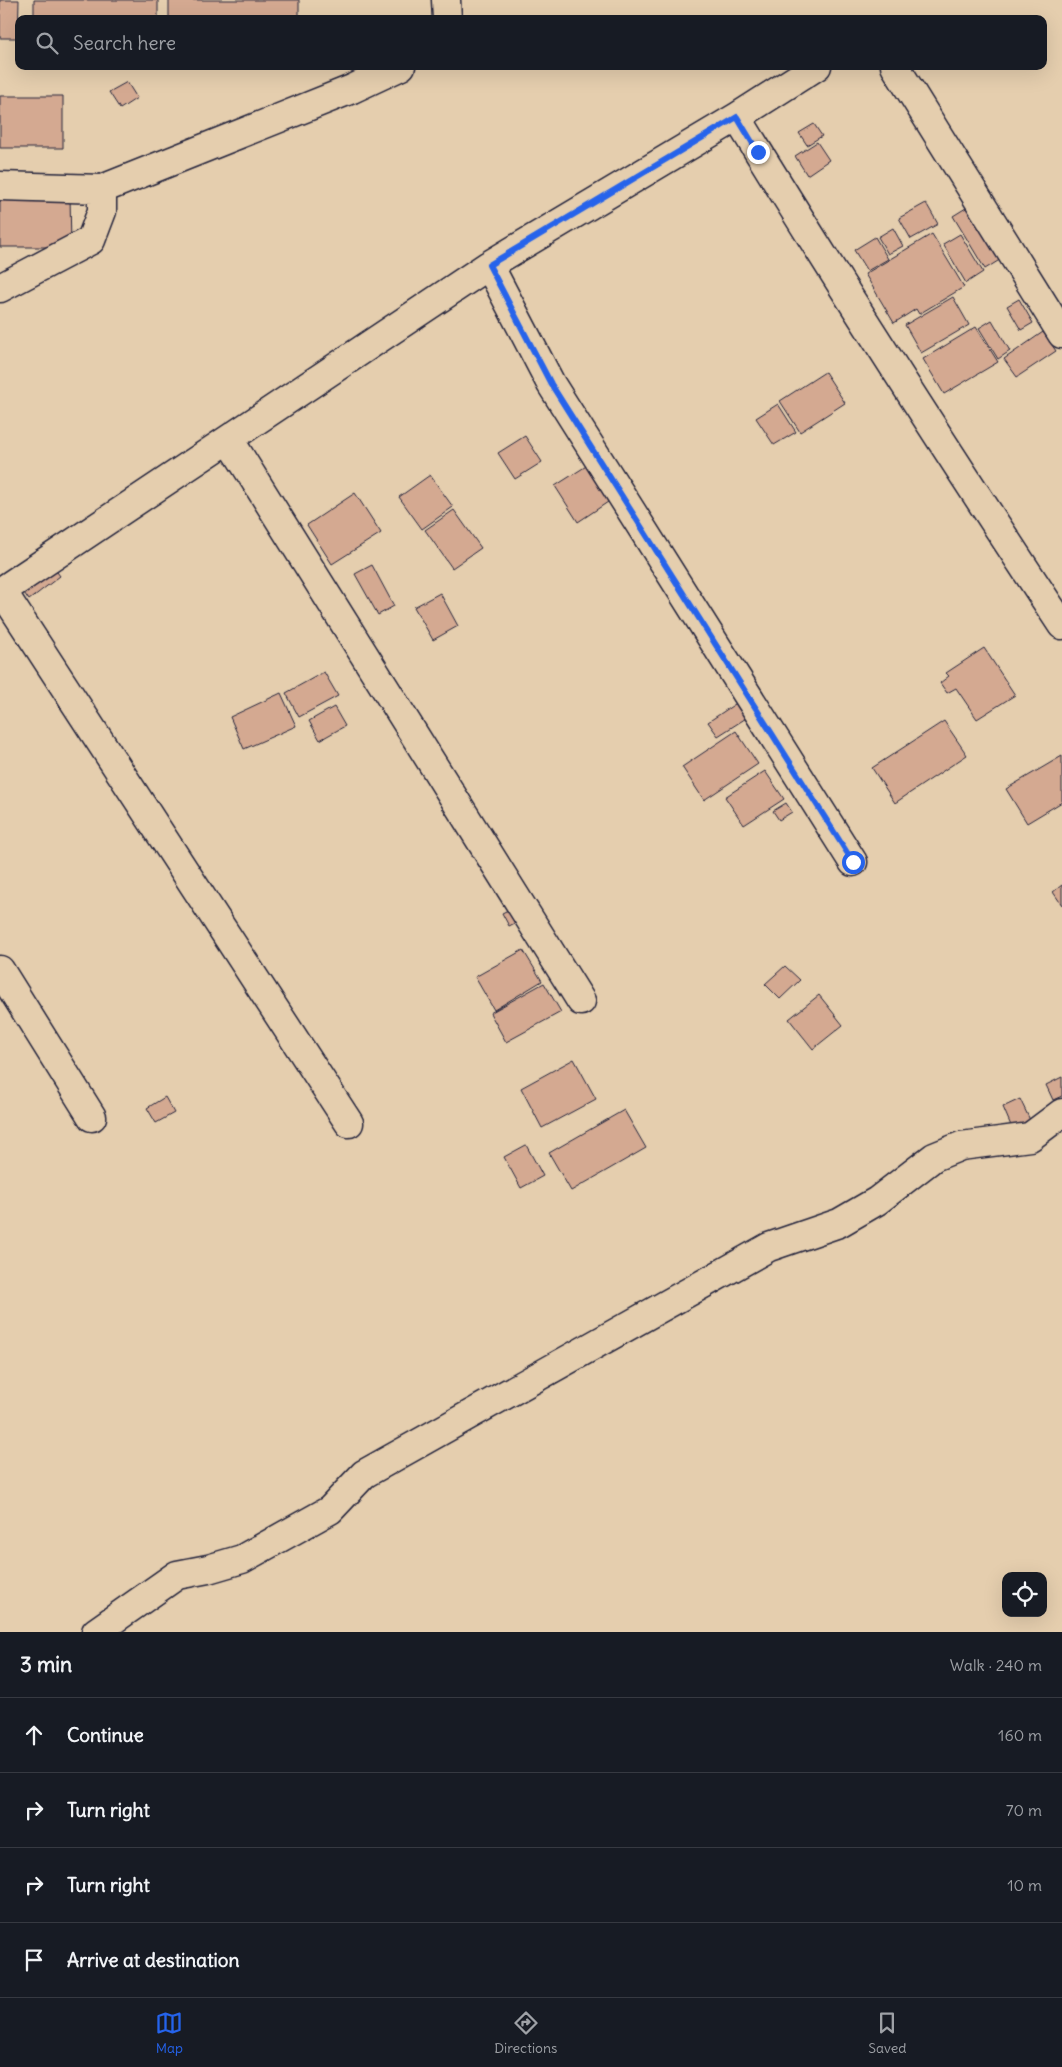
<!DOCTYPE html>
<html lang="en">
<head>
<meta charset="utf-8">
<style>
	body { margin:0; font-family:Delius,sans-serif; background:#242831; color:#f1f3f6 }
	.controls { position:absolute; right:15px; bottom:15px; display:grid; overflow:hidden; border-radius:10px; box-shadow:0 5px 20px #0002 }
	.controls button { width:45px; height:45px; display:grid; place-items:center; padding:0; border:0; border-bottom:1px solid #363941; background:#171b24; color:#f1f3f6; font:25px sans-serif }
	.stop { position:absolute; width:15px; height:15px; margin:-11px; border:4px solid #2563eb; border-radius:50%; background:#fff }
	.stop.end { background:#2563eb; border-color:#fff; box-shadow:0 1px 5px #0008 }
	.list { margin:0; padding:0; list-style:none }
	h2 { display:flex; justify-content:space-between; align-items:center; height:65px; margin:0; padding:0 20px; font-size:21px }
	h2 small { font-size:16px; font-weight:400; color:#9ea1a6 }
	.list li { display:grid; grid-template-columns:32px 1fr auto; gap:15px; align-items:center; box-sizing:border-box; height:75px; padding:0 20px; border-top:1px solid #363941 }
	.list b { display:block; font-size:19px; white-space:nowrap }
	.list em { font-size:16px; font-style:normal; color:#9ea1a6 }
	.icon { flex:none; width:28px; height:28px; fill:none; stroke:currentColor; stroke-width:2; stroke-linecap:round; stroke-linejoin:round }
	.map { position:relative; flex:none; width:1062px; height:1632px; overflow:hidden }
	.search { position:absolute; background:#171b24; box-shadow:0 5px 20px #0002; left:15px; right:15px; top:15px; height:55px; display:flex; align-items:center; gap:12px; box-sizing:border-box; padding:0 18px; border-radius:10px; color:#9ea1a6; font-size:19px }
	.sheet { height:365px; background:#171b24 }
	nav { display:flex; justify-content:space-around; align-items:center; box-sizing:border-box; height:70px; border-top:1px solid #363941; background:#171b24; font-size:14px; color:#9ea1a6 }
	nav a { display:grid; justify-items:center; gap:2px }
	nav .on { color:#2563eb }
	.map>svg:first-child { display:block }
</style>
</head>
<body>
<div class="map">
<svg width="1062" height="1632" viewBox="0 0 1062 1632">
	<rect width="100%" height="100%" fill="#e5ceae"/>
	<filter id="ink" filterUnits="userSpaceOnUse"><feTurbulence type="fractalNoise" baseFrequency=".02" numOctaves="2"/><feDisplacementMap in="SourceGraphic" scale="10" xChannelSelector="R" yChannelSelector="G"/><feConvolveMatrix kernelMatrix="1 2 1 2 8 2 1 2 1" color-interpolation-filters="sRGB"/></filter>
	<g filter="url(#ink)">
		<path fill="#d4a991" stroke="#22223b" d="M0 0H19L18 38H0Z
			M34 0H158V19H34Z
			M169 0H299V19H169Z
			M127 82 137 98 120 109 109 92Z
			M0 96H63V148H0Z
			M814 124 822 136 807 145 799 133Z
			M817 142 829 160 807 175 795 156Z
			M70 196 71 247H0V197Z
			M926 203 938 224 911 239 899 218Z
			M974 203 1006 256 985 269 953 216Z
			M893 228 903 246 888 254 878 237Z
			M932 234 964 287 919 314 916 309 894 323 865 274Z
			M960 234 983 272 966 283 943 244Z
			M875 237 888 259 867 271 854 250Z
			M953 297 969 325 921 353 905 325Z
			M1019 299 1033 323 1021 330 1007 306Z
			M992 320 1010 351 998 359 979 328Z
			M976 327 998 362 944 394 923 359Z
			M1043 332 1056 351 1017 377 1004 359Z
			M825 372 845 403 800 432 780 401Z
			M778 404 796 432 774 445 756 418Z
			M525 436 542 462 515 479 498 453Z
			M591 463 614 498 578 522 555 486Z
			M430 475 453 507 422 529 399 497Z
			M355 493 381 533 332 564 307 525Z
			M454 510 481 548 452 568 425 530Z
			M51 564 60 576 29 600 20 587Z
			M372 565 394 606 378 615 355 574Z
			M440 593 458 626 433 640 414 607Z
			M984 648 1015 695 977 719 956 688 947 693 940 683 949 676 946 673Z
			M324 672 338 696 299 717 286 693Z
			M281 693 296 726 244 749 230 717Z
			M741 700 751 715 718 736 708 722Z
			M334 707 345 726 320 740 309 721Z
			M944 721 967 755 895 803 872 768Z
			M736 731 758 764 704 800 682 767Z
			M1062 756V802L1027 823 1006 789Z
			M765 771 784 799 744 825 725 797Z
			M786 803 792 812 779 820 773 811Z
			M1062 885V905L1053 892Z
			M514 907 521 920 509 926 502 913Z
			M523 950 542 981 494 1010 475 977Z
			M785 966 800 980 780 999 765 984Z
			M544 983 561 1012 506 1042 490 1013Z
			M819 995 843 1025 813 1049 789 1019Z
			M574 1059 596 1099 542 1128 521 1088Z
			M1062 1077V1096L1053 1100 1046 1085Z
			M165 1097 174 1113 156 1123 147 1108Z
			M1020 1099 1030 1120 1012 1128 1003 1107Z
			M624 1110 646 1148 571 1191 549 1153Z
			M526 1145 543 1176 521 1188 504 1157Z"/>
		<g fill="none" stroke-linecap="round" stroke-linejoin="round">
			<defs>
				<path id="minor" d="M446 0 447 19
					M895 66 1062 334
					M737 117C842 289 951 457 1062 625
					M0 186 102 189
					M489 265 551 384 853 862
					M0 288 91 240 102 211V189L352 89 401 66
					M229 439 581 1001
					M2 591 349 1123
					M0 592 489 265 737 117 817 66
					M0 970 92 1117
					M96 1632 177 1575 208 1569 242 1559 330 1510 364 1474 769 1247 839 1223 877 1201 934 1157 961 1146 1030 1137 1062 1113"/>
			</defs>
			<use href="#minor" stroke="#22223b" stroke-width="31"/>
			<use href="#minor" stroke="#e5ceae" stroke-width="28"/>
		</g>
	</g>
	<g fill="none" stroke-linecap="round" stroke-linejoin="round" filter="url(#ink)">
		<path stroke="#2563eb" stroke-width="6" d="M758 152 737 117 489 265 551 384 853 862"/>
	</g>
</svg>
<div class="controls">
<button><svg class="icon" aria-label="locate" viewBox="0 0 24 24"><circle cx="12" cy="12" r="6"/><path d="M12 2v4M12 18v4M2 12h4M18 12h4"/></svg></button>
</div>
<div class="stop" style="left:853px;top:862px"></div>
<div class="stop end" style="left:758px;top:152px"></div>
<div class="search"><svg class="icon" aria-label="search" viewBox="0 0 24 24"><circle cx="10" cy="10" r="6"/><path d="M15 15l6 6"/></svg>Search here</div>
</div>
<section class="sheet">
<h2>3 min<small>Walk · 240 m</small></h2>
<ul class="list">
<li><svg class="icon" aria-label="ahead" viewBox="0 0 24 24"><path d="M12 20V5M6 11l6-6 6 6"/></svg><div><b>Continue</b></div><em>160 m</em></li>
<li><svg class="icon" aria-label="right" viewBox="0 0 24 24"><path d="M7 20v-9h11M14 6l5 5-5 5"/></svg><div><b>Turn right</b></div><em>70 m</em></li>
<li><svg class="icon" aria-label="right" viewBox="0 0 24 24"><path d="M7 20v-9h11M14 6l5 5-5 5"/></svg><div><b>Turn right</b></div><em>10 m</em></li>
<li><svg class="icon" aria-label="arrive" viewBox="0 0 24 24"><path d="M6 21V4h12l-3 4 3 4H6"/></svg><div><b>Arrive at destination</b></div></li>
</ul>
</section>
<nav>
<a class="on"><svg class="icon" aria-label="map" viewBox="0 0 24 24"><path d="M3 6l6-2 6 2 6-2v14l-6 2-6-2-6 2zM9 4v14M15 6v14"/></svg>Map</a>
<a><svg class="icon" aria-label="directions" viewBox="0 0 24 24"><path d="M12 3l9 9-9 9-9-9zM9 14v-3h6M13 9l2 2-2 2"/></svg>Directions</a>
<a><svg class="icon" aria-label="saved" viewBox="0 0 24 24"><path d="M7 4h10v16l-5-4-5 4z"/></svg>Saved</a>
</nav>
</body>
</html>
